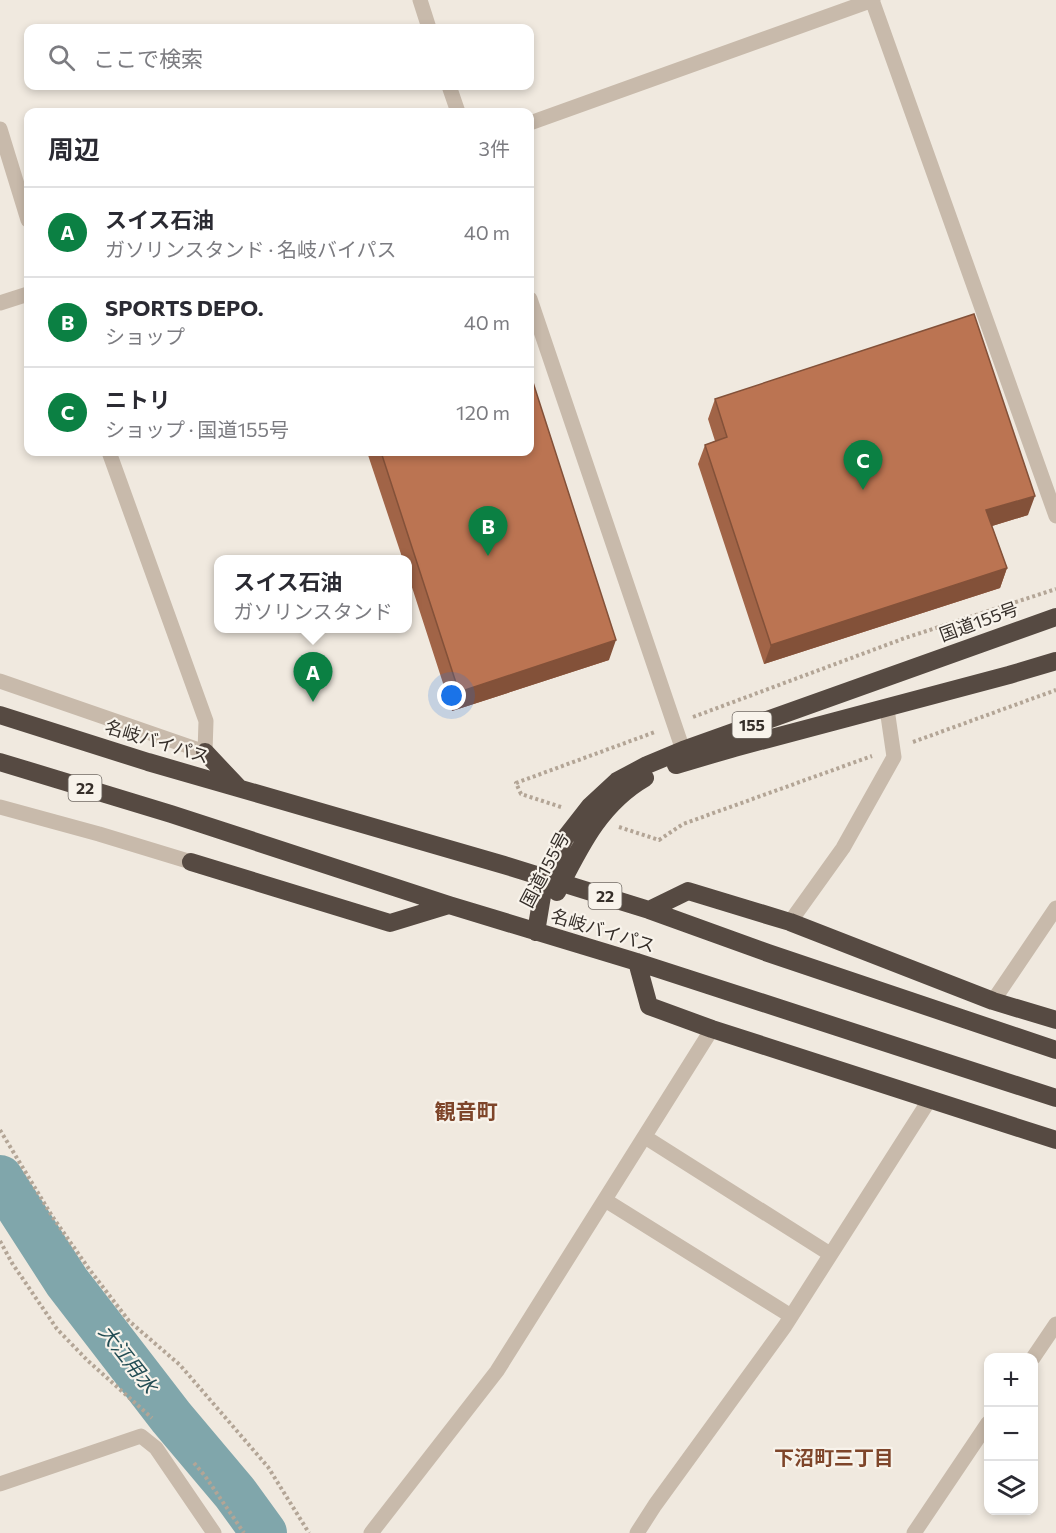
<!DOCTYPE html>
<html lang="ja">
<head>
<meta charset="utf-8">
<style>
	body { margin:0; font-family:Commissioner,"Noto Sans JP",sans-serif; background:#f7f7f7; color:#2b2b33 }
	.controls { position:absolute; right:18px; bottom:18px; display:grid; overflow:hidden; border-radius:12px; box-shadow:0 3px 9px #0003 }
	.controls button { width:54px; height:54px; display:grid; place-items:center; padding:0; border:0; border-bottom:2px solid #e1e1e2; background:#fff; color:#2b2b33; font:30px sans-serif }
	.you { position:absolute; left:452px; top:696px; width:21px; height:21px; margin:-15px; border:4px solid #fff; border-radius:50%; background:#1a73e8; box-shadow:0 0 0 9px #1a73e833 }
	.badge { display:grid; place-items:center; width:39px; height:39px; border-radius:50%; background:#0b8043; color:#fff; font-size:20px; font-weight:700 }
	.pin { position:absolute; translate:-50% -50px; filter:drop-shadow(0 2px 3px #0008) }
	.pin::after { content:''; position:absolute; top:32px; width:21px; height:18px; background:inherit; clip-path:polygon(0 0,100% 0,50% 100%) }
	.popup { position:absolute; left:214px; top:555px; width:198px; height:78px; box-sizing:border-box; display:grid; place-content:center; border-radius:12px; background:#fff; filter:drop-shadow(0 2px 4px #0005); font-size:20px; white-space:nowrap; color:#7c7c81 }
	.popup b { font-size:22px; color:#2b2b33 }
	.popup::after { content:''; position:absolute; left:50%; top:100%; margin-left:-12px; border:12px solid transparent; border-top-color:#fff }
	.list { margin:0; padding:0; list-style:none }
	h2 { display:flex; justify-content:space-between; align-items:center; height:78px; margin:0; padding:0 24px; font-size:26px }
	h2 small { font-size:20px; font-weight:400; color:#7c7c81 }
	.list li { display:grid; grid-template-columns:39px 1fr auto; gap:18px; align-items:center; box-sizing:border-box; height:90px; padding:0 24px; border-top:2px solid #e1e1e2 }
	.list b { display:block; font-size:22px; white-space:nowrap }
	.list p { margin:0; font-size:20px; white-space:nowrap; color:#7c7c81 }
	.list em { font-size:20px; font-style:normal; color:#7c7c81 }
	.icon { flex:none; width:33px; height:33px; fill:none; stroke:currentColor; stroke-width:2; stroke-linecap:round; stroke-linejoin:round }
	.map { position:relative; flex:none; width:1056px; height:1533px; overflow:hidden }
	.search { position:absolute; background:#fff; box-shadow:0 3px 9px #0003; left:24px; top:24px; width:510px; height:66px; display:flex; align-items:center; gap:15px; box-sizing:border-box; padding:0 21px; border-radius:12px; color:#7c7c81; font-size:22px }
	.panel { position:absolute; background:#fff; box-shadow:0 3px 9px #0003; left:24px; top:108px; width:510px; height:348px; border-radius:12px }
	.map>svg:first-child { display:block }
</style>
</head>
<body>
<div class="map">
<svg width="1056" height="1533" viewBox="0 0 1056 1533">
	<rect width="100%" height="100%" fill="#f0e9df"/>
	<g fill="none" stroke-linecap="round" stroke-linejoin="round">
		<path stroke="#80a6ab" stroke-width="46" d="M0 1178 67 1282 171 1417 235 1493 264 1533"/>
		<path stroke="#b3a596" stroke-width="4" stroke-dasharray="3 3" stroke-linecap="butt" d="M693 717 905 638 1056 589
			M913 742 1056 690
			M561 807 521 794 516 783 655 732
			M619 827 659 840 683 824 872 756
			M0 1130 52 1216 89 1269 129 1321 180 1365 268 1467 309 1533
			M0 1241 12 1263 57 1329 88 1361 152 1418
			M194 1463 205 1476 244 1533"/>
		<path stroke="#c8baab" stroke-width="15" d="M420 0 429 28
			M872 0 1056 516
			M449 86 458 112
			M530 123 873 0
			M0 129 28 220
			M530 299 683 750
			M0 303 28 294
			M0 681 205 752 206 721 109 452
			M0 807 99 834 191 862
			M790 922 843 848 894 757 887 709
			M993 1001 1056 908
			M645 1137 830 1254
			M605 1200 791 1316
			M1033 1358 1056 1324
			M0 1484 141 1436 156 1448 214 1533
			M371 1533 497 1371 712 1029
			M637 1533 655 1505 785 1326 930 1099
			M914 1533 988 1423"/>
		<path stroke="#564a42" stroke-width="18" d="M0 715 148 762 504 865 649 910 768 953 1056 1050
			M205 752 238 787
			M0 762 171 814 449 905 637 962 1056 1098
			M676 765 734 748 1009 675 1056 661
			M191 862 390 923 449 905
			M557 892C580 847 600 804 645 778
			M649 910 688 891 790 922 993 1001 1056 1020
			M536 932 545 878 565 838 590 806 617 781 647 765 683 750 1056 617
			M637 962 649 1006 712 1029 1056 1140"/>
	</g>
	<path fill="#a16447" d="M715 399 1028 515 992 526 1007 568 1000 588 764 664 698 464 705 445 715 441 708 419Z
		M367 452H530L609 660 452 711 408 575V560H403Z"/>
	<path fill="#835139" d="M1035 496 1028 515 979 530 986 510Z
		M1007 568 1000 588 764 664 771 645Z
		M616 640 609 660 452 711 459 692Z"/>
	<path fill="#bb7452" stroke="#835139" stroke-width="1.5" d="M974 314 1035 496 986 510 1007 568 771 645 705 445 727 437 715 399Z
		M530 373 616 640 459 692 381 452H530Z"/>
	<g text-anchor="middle" stroke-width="4.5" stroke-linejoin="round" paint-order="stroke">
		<g fill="#f8f3eb" stroke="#706a64" stroke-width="1.5">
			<rect x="732.5" y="712" width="39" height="26" rx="4.5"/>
			<rect x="68.5" y="775" width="33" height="26" rx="4.5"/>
			<rect x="588.5" y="883" width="33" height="26" rx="4.5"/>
		</g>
		<g font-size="16" font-weight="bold" fill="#362f2a">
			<text x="752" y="731">155</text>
			<text x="85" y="794">22</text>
			<text x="605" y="902">22</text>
		</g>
		<g font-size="18" fill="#362f2a" stroke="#f8f3eb">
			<text transform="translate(979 622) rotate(-20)" y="6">国道155号</text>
			<text transform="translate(157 742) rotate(17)" y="6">名岐バイパス</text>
			<text transform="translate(545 870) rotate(-62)" y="6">国道155号</text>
			<text transform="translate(603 931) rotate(17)" y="6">名岐バイパス</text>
		</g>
		<g font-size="20" font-style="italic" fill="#234d54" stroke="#f8f3eb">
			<text transform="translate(128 1359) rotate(52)" y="7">大江用水</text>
		</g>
		<g font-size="20" font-weight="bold" fill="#7e452a" stroke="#f8f3eb">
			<text x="834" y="1465">下沼町三丁目</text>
		</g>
		<g font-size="21" font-weight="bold" fill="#7e452a" stroke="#f8f3eb">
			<text x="466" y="1119">観音町</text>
		</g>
	</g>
</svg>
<div class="controls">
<button>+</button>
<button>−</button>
<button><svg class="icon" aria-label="layers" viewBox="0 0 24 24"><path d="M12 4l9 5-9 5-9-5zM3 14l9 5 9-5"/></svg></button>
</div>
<div class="you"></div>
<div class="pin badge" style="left:313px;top:702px">A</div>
<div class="popup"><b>スイス石油</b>ガソリンスタンド</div>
<div class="pin badge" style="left:488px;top:556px">B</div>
<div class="pin badge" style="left:863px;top:490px">C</div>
<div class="search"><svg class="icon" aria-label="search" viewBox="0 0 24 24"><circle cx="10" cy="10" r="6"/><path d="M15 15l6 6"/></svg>ここで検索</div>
<section class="panel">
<h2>周辺<small>3件</small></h2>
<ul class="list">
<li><span class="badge">A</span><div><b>スイス石油</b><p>ガソリンスタンド · 名岐バイパス</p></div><em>40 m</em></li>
<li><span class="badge">B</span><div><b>SPORTS DEPO.</b><p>ショップ</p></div><em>40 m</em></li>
<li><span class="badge">C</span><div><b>ニトリ</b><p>ショップ · 国道155号</p></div><em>120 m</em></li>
</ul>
</section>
</div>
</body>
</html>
